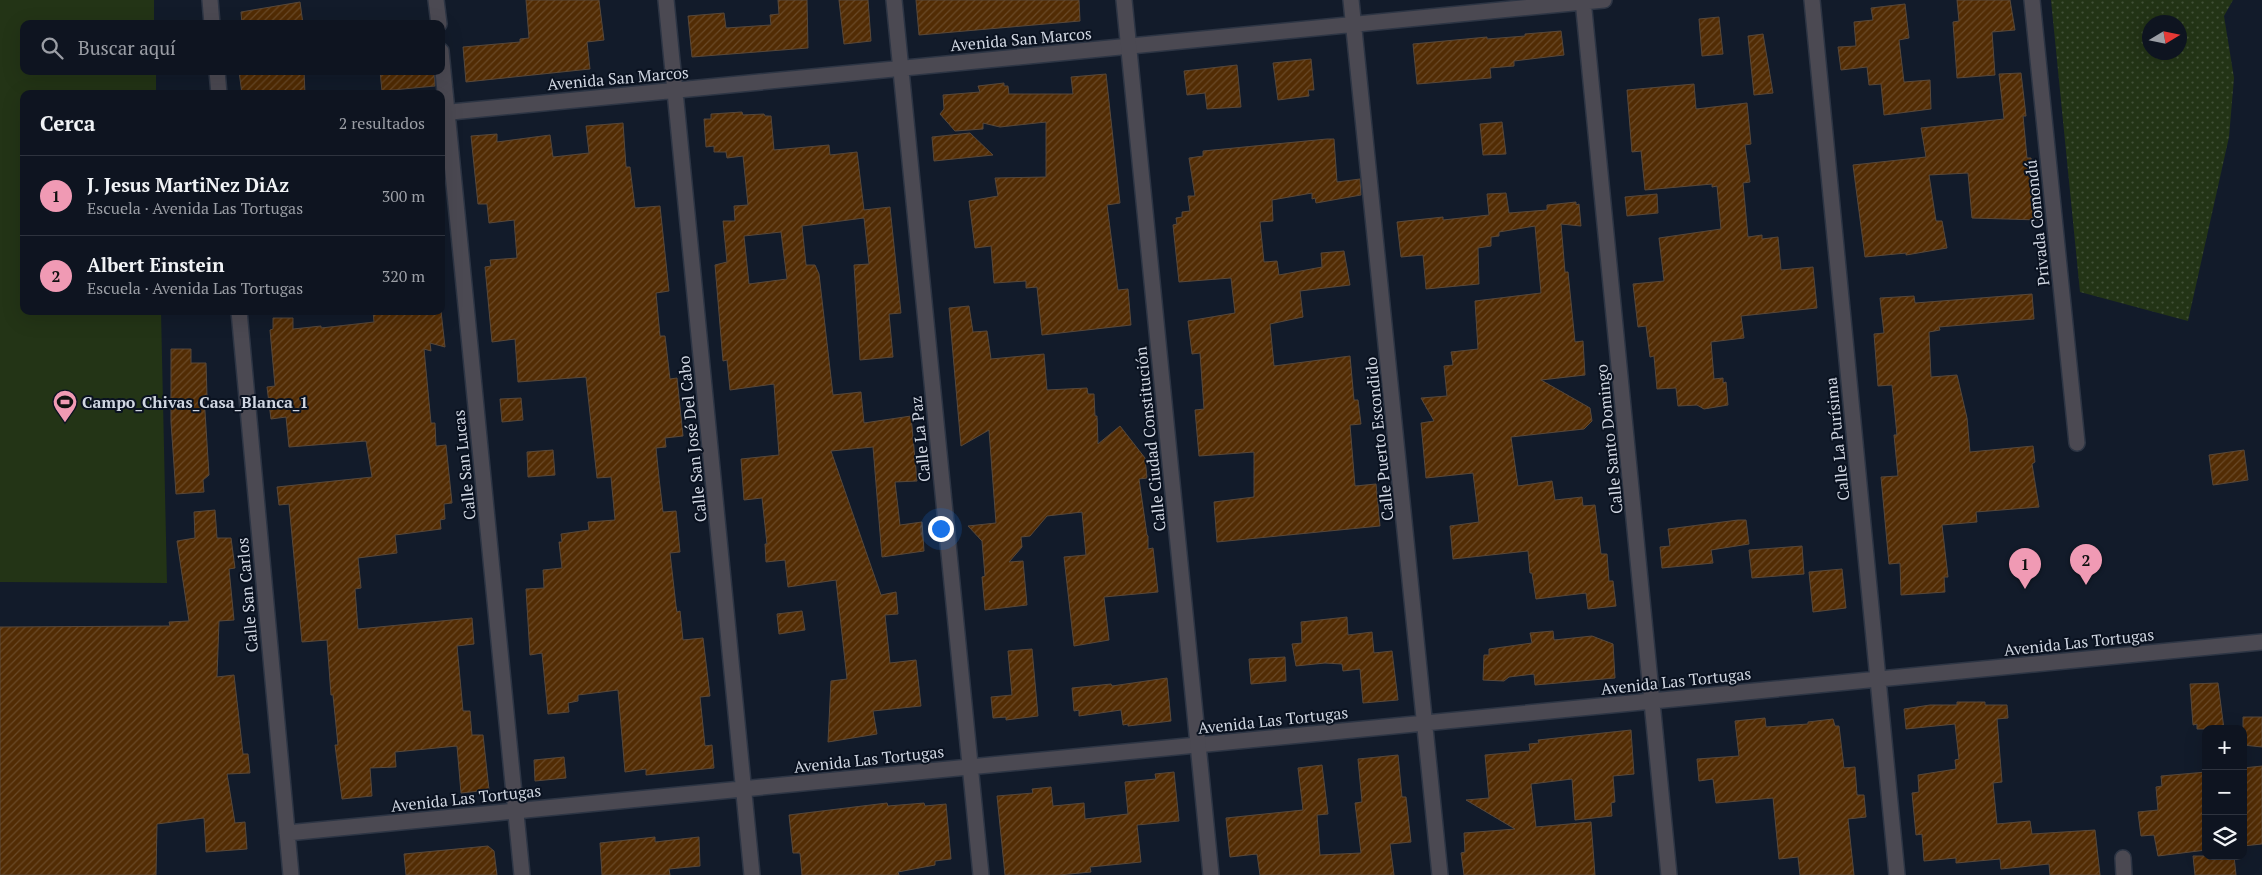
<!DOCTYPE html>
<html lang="es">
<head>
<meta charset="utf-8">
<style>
	body { margin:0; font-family:"PT Serif",serif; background:#1c212d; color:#f1f3f6 }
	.controls { position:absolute; right:15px; bottom:15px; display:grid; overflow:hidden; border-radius:10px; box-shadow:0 5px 20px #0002 }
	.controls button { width:45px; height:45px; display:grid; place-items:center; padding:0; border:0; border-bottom:1px solid #2e333e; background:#0e1420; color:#f1f3f6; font:25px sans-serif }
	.compass { position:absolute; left:2142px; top:15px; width:45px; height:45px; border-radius:50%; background:#0e1420; box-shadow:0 5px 20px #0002; rotate:80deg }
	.you { position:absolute; left:940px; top:528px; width:18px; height:18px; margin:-12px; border:4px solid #fff; border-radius:50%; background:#1a73e8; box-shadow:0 0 0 8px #1a73e833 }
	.badge { display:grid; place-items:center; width:32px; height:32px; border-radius:50%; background:#f09ab4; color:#111; font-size:16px; font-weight:700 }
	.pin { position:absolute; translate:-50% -41px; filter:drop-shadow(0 1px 2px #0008) }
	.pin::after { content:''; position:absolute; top:26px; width:18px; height:15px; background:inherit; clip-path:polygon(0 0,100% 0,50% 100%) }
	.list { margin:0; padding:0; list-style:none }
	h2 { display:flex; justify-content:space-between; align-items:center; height:65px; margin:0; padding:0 20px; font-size:21px }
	h2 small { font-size:16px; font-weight:400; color:#9b9ea5 }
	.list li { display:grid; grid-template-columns:32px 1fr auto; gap:15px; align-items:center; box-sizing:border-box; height:80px; padding:0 20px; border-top:1px solid #2e333e }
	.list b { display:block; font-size:19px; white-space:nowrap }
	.list p { margin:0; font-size:16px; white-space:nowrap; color:#9b9ea5 }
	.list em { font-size:16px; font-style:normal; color:#9b9ea5 }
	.icon { flex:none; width:28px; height:28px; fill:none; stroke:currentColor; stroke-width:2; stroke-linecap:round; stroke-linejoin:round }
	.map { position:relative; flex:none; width:2262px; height:875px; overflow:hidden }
	.search { position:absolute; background:#0e1420; box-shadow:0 5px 20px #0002; left:20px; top:20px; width:425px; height:55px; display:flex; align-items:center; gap:12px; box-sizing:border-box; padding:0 18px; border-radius:10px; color:#9b9ea5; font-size:19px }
	.panel { position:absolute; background:#0e1420; box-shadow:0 5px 20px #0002; left:20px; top:90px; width:425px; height:225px; border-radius:10px }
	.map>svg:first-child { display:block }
</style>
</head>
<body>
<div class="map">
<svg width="2262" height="875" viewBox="0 0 2262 875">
	<defs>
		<pattern id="green-dots" width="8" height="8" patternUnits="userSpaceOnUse" patternTransform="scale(1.25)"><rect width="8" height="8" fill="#233416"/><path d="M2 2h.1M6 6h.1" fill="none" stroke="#425138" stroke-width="1.8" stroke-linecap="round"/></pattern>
		<pattern id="building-hatch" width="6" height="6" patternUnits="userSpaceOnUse" patternTransform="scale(1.25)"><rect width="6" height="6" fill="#522c04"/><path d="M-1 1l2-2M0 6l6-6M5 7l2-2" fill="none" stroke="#6a4a28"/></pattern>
	</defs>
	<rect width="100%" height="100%" fill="#121b2a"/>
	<path fill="url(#green-dots)" fill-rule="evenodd" d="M2051 0H2233L2224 16 2234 78 2229 137 2188 321 2080 292ZM2150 22H2180V52H2150Z"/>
	<path fill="#233416" d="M0 0H154V24H24V71H156V94H24V311H161L167 583 0 582Z"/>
	<path fill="url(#building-hatch)" stroke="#58483a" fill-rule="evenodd" d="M526 0H599L604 40 587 42 590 69 466 82 463 47 520 42V39L529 38Z
		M778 0H807L808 48 692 57 688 16 724 13 726 28 771 25 770 15 779 14Z
		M839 0H868L871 41 844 44Z
		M916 0H1079L1080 21 919 35Z
		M1957 0H2010L2015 30 1992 32 1995 75 1957 78 1953 22 1959 21Z
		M300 2 303 24H242L241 12Z
		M1905 4 1909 38 1899 40 1904 82 1930 80 1931 109 1884 115 1881 84 1869 85 1867 67 1841 70 1838 47 1856 46 1854 22 1873 20 1871 8Z
		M1719 17 1723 54 1702 56 1699 19Z
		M1561 31 1564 55 1514 61V66L1490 68 1491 78 1417 84 1413 44 1487 37V39L1525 36V34Z
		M1763 34 1773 93 1754 95 1748 36Z
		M1311 59 1314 90H1308L1309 96 1278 100 1273 63Z
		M1237 65 1241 107 1207 109 1205 93 1187 95 1184 71Z
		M239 71H304L305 94H242Z
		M380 71H434L435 86 382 91Z
		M2021 73 2026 116H2023L2027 158H2031L2039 220 1972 218 1968 173 1929 175 1936 221H1942L1947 248 1906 255V253L1865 257 1853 165 1926 157 1921 128 2004 119 1999 74Z
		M1106 74 1120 203 1107 205 1118 290 1128 289 1131 325 1042 335 1037 287 1026 288V281L994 283 991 246 975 248 969 201 998 196 995 178 1046 177V122L1000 127 983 123V129L955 131 940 114 944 109 943 95 980 92 978 86 1004 83V86H1008L1009 94H1073L1071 77Z
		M1694 84 1696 109 1747 103 1751 144 1745 145 1750 182 1743 183 1748 237 1762 235V239L1778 237 1781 270 1813 267 1817 308 1741 316 1744 338 1711 342 1714 379 1723 378V383L1726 382 1728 405 1704 409 1697 405 1678 406 1676 388 1657 389 1654 356 1650 357 1646 326 1638 327 1633 284 1664 281 1659 238 1721 229 1717 186 1712 187V184L1645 190 1641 151 1632 152 1627 90Z
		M742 112 743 115 764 114 765 116H771L774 150 829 145 830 155 857 152 864 210 890 207 901 313 889 314 893 357 860 360 854 265 869 264 864 218 802 226 806 265H815L819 274 833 395 861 392 864 423 911 416 917 481 895 482 900 525 922 522 924 551 882 557 873 447 831 451 881 595 896 592 898 614 885 615 890 663 916 660 921 706 873 711 877 734 828 742 831 681 847 679 836 580 788 587 785 560 766 562 765 544H767L762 498 744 500 741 459 779 455 774 384 730 390 727 360 723 361 715 265 727 262 723 221H735L734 206 748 205 743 156 727 158 726 152H714V146L706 147 704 119H711V114ZM781 232 787 279 749 284 744 236Z
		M1502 122 1506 154 1483 155 1480 124Z
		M623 123 626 167H630L635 208 660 206 669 291 656 293 660 336H665L670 379 677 378 683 436 665 438 666 447 656 448 659 478 663 512 676 511 680 552 670 553 676 606 677 612 680 611 683 640 703 638 710 696 700 697 705 746 712 745 714 768 646 775V769L625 772 618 690 578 695V701L568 703 569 712 548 714 542 653 530 655 526 589 544 588 543 570 562 568 559 542H562L561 534 589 530 588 522 615 520 611 477 597 478 586 377 518 382 515 339 492 342 485 267 491 266 490 260 517 258 514 220 489 223 487 204H478L471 136 497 134V142L550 135 553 157 589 153 586 126Z
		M970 133 993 155 934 161 932 137Z
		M1327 139H1334L1337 182 1360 179 1361 195 1316 203 1315 198 1312 199V193L1272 200 1273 221 1260 222 1264 262 1277 261 1279 275 1322 267 1321 253 1344 251 1350 285 1300 291 1303 317 1270 324 1274 366 1350 356 1354 400H1358L1361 424 1350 425 1355 486 1376 484 1380 526 1217 542 1214 502 1254 497V452L1199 456 1195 410 1204 409 1200 353 1192 354 1188 321 1235 313 1231 278 1179 282 1173 225 1177 224 1176 218 1182 217V212L1190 211 1188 196H1195L1189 158 1203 156V151Z
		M1506 193 1509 213 1547 210V205L1576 202V205L1579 204 1581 226 1561 224 1565 272H1568L1575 342 1583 341 1585 375 1541 380 1590 408 1592 421 1584 429 1511 437 1518 486 1552 481 1555 500 1582 497 1583 506 1595 505 1601 554H1607L1609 581H1613L1616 606 1588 609 1586 593 1536 599 1532 573H1530L1528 551 1453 559 1450 526 1479 522 1473 473 1426 478 1421 423 1434 421 1421 398 1447 396 1444 366 1453 365 1451 352 1478 349 1475 301 1541 293 1535 226 1499 232V236L1491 237V246L1478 248 1479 284 1426 289 1423 255 1401 257 1397 222 1443 217V220L1489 215 1487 194Z
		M1657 194 1658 213 1627 216 1625 197Z
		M2032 294 2034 319 1939 327 1940 330 1929 332 1931 377 1957 375 1967 418 1970 452 2033 446 2035 462 2032 464 2039 507 1976 512 1977 522 1942 525 1948 577H1944L1945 592 1901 595 1900 563 1889 564 1881 477 1898 476 1894 435H1897L1892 385 1878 386 1874 334 1884 333 1880 298 1914 296 1915 303Z
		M969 306 973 332 987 331 991 359 1044 354 1047 390 1087 388 1088 394H1094L1095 416H1097L1098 444 1120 426 1145 458 1147 478 1139 479 1147 535 1148 536V549L1153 548 1158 592 1104 597 1109 640 1074 646 1064 557 1086 555 1082 512 1047 516 1030 536 1021 537 1022 547 1009 562 1023 561 1027 605 985 610 982 577 985 576 982 541 968 526 996 523 989 430 961 446 949 308Z
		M373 311H441L445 347 430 343 431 351 424 349 431 423H435L436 446 446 445 452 503 444 504 445 519 440 520 441 529 395 535 397 553 358 558 361 588 355 589 358 629 472 618 474 644 457 646 463 711H470L472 735H483L489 790 461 793 457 746 395 752 396 767 370 768 372 796 342 799 335 745H338L333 695H331L327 640 302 642 289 504 279 505 277 487 372 477 366 441 289 447 286 417 271 419 267 387 275 386 270 330 273 329V318H293V329L321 326V328L374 322Z
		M171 349H191V363H206L207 396H204L209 475 203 480 204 492 176 494 171 422Z
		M521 398 523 420 502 422 500 399Z
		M553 450 555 475 528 477 527 452Z
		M2244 450 2248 480 2213 485 2209 455Z
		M215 510 217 538H231L235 568 229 569 234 620 219 621 217 677 234 675 243 754H248L250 773 227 774 235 823 245 822 247 849 206 852 204 818 157 824 156 875H0V627L170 626 169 622 189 621 177 541 195 538 194 512Z
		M1738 520H1746L1749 544 1711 550 1713 563 1662 568 1660 547 1670 546 1668 529Z
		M1802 546 1804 574 1752 578 1749 550Z
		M1842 569 1846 608 1813 612 1809 572Z
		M802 611 805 630 779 634 777 614Z
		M1347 617 1348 635 1372 632 1374 653 1392 651 1398 700 1363 703 1360 669 1343 671 1342 664 1325 663 1296 666 1292 644 1302 643 1301 622Z
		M1553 631 1554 640 1592 636 1613 644 1615 678 1535 685 1534 674 1509 677 1504 681 1483 680 1484 655H1489V649L1532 643 1530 633Z
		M1032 649 1038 716 1006 720V717L993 718 991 697 1012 695 1008 651Z
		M1285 657 1286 681 1251 684 1249 659Z
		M1167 678 1171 721 1128 726V724L1123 725 1121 710 1079 716V710L1074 711 1072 688 1111 684 1112 686Z
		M2218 683 2224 729H2197V724L2193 725 2190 684Z
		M1957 702H1985V705H2007L2008 718 1997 719 2002 782 1993 783 1997 824 2030 821 2032 834 2095 830 2100 875H2050L2049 864 2001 869 2000 859 1956 863V858L1924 861 1922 834 1916 835 1912 793 1919 792 1918 775 1956 769 1955 760 1959 759 1955 724 1906 729 1904 709 1930 705H1957Z
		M2243 717H2262V747L2243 745Z
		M1765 718 1766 727 1808 724V722L1833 719 1835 726H1839L1844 768 1855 767 1857 795H1864L1866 817 1848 819 1854 875H1800L1798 857 1779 859 1773 798 1716 803 1713 779 1699 781 1697 759 1739 756 1735 721Z
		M1631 730 1634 774 1613 776 1615 802 1611 803 1612 816 1575 820 1572 779 1531 784 1536 827 1591 822 1595 875H1464L1461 853 1465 852 1464 833 1515 829 1466 800 1489 798 1485 755 1530 751 1529 744 1539 743 1538 740Z
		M1398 755 1402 797H1406L1411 842 1390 844 1394 875H1260L1257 854 1230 857 1226 818 1303 810 1298 768 1322 765 1328 814 1317 815 1320 855 1361 853 1355 803 1362 802 1358 759Z
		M564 757 566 778 535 781 534 760Z
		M2262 766V844L2243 846V768Z
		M1174 772 1179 821 1137 825 1141 862 1090 867 1091 872 1059 875H1005L997 796 1033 793 1032 789 1051 787 1053 806 1084 803 1085 819 1128 814 1125 782 1156 779 1155 774Z
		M2206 772V850L2158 856 2154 835 2141 836 2138 812 2158 810 2156 787 2162 786 2161 776Z
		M887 803 888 806 924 803 925 806 946 804 951 859 935 861V865L898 872 899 875H802L800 853H793L789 815Z
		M655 837V842L699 837 700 866 669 869 670 875H602L600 843Z
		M488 846 494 851 497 875H406L404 854Z
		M2193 856H2234L2236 875H2195Z"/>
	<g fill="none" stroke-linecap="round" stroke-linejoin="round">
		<defs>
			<path id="minor" d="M210 0 212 24
				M436 0 439 24
				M666 0 752 875
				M894 0 981 875
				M1351 0 1440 875
				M1583 0 1669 875
				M1812 0 1897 875
				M2032 0 2077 443
				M441 51 522 875
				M217 71 219 94
				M441 113 1604 0
				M239 311 291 875
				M287 833 2262 642
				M2123 858 2124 875"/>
			<path id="tertiary" d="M1124 0 1211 875"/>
		</defs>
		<use href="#minor" stroke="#2d3544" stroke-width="18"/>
		<use href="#tertiary" stroke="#2d3544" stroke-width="18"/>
		<use href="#minor" stroke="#4b4952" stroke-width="15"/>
		<use href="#tertiary" stroke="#4b4952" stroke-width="15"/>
	</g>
	<defs>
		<symbol id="stadium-pin" viewBox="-11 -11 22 30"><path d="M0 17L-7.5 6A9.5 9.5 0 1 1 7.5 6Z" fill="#f09ab4" stroke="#0a1220"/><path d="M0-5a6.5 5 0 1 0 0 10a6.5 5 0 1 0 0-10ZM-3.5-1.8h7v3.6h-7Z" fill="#111"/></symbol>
	</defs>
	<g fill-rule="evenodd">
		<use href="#stadium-pin" x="51" y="388" width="28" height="38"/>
	</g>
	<g text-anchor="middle" stroke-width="4" stroke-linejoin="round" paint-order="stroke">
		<g font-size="16" fill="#d1d7e2" stroke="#0a1220">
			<text transform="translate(1021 39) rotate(-5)" y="6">Avenida San Marcos</text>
			<text transform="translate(618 78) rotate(-5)" y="6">Avenida San Marcos</text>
			<text transform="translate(2037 223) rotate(-96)" y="6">Privada Comondú</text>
			<text transform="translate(692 439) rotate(-96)" y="6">Calle San José Del Cabo</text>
			<text transform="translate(920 439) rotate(-96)" y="6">Calle La Paz</text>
			<text transform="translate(1150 439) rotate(-96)" y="6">Calle Ciudad Constitución</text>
			<text transform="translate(1379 439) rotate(-96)" y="6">Calle Puerto Escondido</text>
			<text transform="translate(1609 439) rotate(-96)" y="6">Calle Santo Domingo</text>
			<text transform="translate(1837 439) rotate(-96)" y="6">Calle La Purísima</text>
			<text transform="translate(464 465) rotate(-96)" y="6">Calle San Lucas</text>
			<text transform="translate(247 595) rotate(-95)" y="6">Calle San Carlos</text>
			<text transform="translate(2079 642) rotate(-6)" y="6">Avenida Las Tortugas</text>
			<text transform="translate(1676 681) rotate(-6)" y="6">Avenida Las Tortugas</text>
			<text transform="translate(1273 720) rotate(-6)" y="6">Avenida Las Tortugas</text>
			<text transform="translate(869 759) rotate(-6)" y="6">Avenida Las Tortugas</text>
			<text transform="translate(466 798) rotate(-6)" y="6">Avenida Las Tortugas</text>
		</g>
		<g font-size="16" font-weight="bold" fill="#d1d7e2" stroke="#0a1220" text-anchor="start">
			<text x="82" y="408">Campo_Chivas_Casa_Blanca_1</text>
		</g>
	</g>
</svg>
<div class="controls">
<button>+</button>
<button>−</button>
<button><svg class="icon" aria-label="layers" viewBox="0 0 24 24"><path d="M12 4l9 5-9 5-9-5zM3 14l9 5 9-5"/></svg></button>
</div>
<svg class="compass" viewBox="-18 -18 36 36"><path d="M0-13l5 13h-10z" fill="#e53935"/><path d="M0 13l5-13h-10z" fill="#9b9ea5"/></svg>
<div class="you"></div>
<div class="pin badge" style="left:2025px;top:589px">1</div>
<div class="pin badge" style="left:2086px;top:585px">2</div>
<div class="search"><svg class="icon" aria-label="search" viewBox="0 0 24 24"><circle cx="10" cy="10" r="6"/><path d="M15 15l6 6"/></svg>Buscar aquí</div>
<section class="panel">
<h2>Cerca<small>2 resultados</small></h2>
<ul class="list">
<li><span class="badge">1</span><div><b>J. Jesus MartiNez DiAz</b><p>Escuela · Avenida Las Tortugas</p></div><em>300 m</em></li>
<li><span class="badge">2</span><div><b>Albert Einstein</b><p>Escuela · Avenida Las Tortugas</p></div><em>320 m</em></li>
</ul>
</section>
</div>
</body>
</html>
